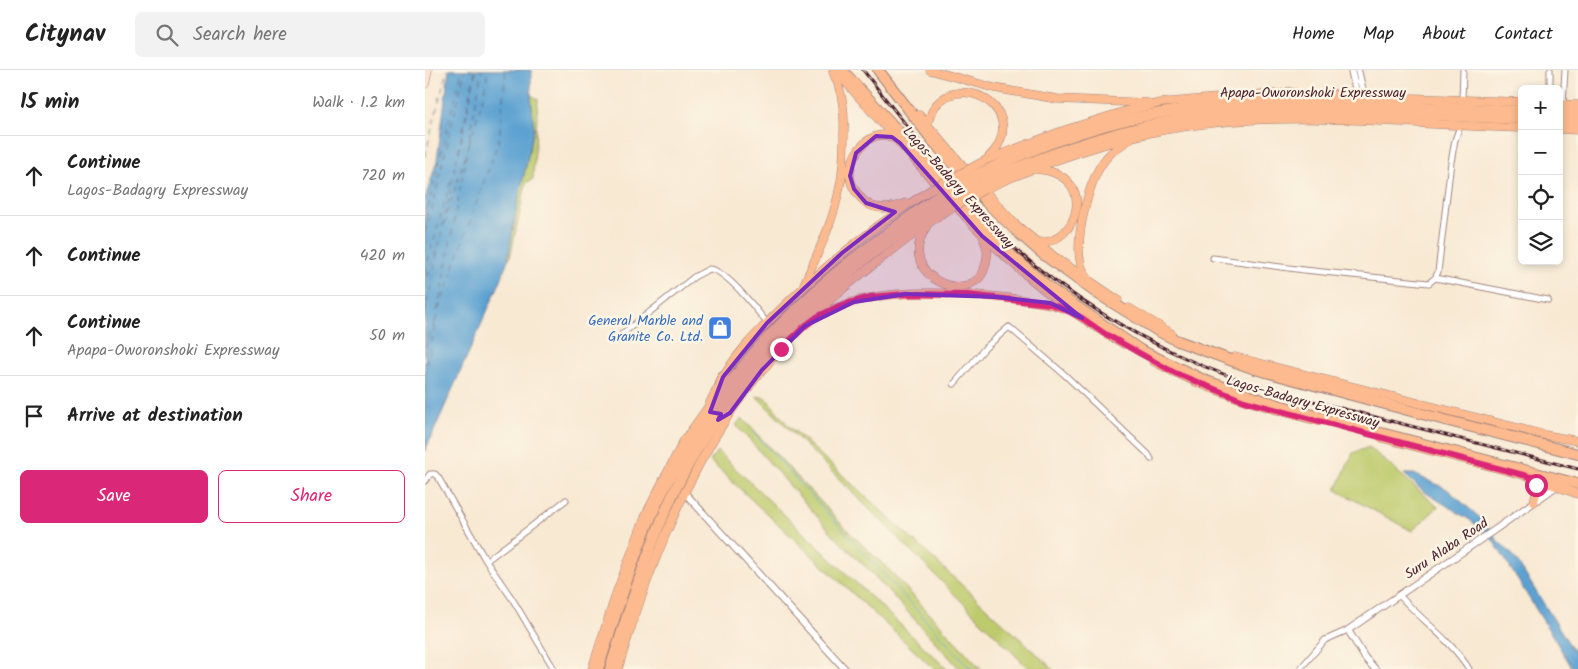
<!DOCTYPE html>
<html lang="en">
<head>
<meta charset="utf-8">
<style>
	body { margin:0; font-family:Kalam,sans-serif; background:#f2f2f2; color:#222 }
	.controls { position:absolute; right:15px; top:15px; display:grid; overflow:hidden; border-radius:8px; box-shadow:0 2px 8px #0003 }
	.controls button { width:45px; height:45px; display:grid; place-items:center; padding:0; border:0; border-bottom:1px solid #e0e0e0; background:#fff; color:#222; font:25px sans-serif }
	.stop { position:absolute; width:15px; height:15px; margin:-11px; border:4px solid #db2777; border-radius:50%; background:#fff }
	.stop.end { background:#db2777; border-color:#fff; box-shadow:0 1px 5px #0008 }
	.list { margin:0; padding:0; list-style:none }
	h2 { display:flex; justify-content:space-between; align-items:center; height:65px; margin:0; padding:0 20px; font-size:21px }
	h2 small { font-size:16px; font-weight:400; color:#767676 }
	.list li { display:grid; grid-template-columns:32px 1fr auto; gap:15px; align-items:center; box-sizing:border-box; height:80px; padding:0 20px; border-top:1px solid #e0e0e0 }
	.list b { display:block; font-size:19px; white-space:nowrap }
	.list p { margin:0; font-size:16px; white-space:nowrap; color:#767676 }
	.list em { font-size:16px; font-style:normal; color:#767676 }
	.actions { display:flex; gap:10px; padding:15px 20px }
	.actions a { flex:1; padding:11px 0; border:1px solid #db2777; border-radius:8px; text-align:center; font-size:18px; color:#db2777 }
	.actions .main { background:#db2777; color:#fff }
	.icon { flex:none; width:28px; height:28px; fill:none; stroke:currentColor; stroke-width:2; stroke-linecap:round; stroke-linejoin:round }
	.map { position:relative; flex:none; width:1153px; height:599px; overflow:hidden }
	header { display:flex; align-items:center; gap:30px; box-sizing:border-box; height:70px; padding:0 25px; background:#fff; border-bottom:1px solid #e0e0e0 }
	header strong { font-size:24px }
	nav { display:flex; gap:28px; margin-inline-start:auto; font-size:18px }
	.search { width:350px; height:45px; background:#f2f2f2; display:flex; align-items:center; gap:12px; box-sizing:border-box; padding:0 18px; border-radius:8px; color:#767676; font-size:19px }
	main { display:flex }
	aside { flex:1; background:#fff }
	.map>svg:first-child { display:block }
</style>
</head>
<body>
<header>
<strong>Citynav</strong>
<div class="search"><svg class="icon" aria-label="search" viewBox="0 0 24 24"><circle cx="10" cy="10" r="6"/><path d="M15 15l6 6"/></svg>Search here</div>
<nav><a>Home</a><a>Map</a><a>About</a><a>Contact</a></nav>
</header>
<main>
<aside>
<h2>15 min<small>Walk · 1.2 km</small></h2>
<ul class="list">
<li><svg class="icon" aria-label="ahead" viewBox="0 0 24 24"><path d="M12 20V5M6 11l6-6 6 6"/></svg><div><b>Continue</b><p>Lagos-Badagry Expressway</p></div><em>720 m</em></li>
<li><svg class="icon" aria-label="ahead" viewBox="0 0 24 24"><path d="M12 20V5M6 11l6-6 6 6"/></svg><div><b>Continue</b></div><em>420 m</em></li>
<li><svg class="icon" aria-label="ahead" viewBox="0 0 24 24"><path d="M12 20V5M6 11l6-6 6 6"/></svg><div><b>Continue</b><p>Apapa-Oworonshoki Expressway</p></div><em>50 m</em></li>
<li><svg class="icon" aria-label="arrive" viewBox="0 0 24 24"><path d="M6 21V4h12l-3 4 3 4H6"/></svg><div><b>Arrive at destination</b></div></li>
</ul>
<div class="actions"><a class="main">Save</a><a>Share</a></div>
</aside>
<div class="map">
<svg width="1153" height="599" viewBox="0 0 1153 599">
	<rect width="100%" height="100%" fill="#fcf5e5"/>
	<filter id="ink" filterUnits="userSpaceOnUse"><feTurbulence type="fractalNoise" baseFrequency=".02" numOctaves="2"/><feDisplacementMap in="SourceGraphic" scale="10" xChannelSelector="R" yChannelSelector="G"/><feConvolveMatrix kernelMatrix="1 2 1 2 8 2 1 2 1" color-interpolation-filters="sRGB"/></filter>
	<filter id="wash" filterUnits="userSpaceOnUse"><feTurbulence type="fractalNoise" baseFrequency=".0096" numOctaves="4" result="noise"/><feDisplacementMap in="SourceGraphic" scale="20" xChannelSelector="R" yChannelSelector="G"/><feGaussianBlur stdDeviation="1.12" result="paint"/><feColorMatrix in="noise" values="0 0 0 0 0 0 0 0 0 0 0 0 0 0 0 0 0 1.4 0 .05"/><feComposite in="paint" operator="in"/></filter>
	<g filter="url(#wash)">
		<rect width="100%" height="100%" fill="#f8e9d3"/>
		<path fill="#bdcb6d" stroke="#84754c" d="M106 25 113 29 108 109 101 113 85 188 83 189 91 141 109 59Z
			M331 326 341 328 362 354 628 599H604Z
			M317 348 427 465 465 501 556 599H535L445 501 413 470 311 355Z
			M944 377 1013 437 987 461 911 420 928 383Z
			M292 381 522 599H509L285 391Z"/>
		<path fill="#5ba1d1" stroke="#52607e" d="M24 0H106V25L109 59 91 141 83 189 76 210 0 381V129L12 90Z
			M979 404H989L1022 419 1061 453 1072 470 1088 485 1153 588V599H1148L1068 470 1045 450 998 421Z"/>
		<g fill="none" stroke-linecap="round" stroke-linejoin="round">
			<path stroke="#5ba1d1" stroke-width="1" d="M328 362 546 599"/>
			<path stroke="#51536d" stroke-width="1" stroke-dasharray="6 5" stroke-linecap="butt" d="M44 73 59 25 63 0
				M34 83 51 0
				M0 86 22 0
				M0 149 37 0
				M19 154 40 86
				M0 162 4 151 40 0
				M0 202 27 106
				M0 217 14 170
				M14 239 74 69 81 0
				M0 243 50 0
				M0 278 11 248
				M0 294 4 287 57 0"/>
		</g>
	</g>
	<g filter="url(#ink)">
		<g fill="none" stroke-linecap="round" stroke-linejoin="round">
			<defs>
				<path id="minor" d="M1125 0V19
					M1037 29 1038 0
					M1138 34 1140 0
					M788 188 879 200 1004 213 1010 208 1013 202 1026 92 1030 70 1035 56
					M1010 208 1123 230
					M197 264 269 207 284 199C300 199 332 240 342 253
					M529 314 560 278 584 257 640 305 723 384 726 389
					M0 411 5 404H10L13 407 61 491 88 530 129 599
					M61 491 141 430
					M974 525C996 550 1026 570 1044 599
					M875 599 900 570 923 560"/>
				<path id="tertiary" d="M926 0 932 25
					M933 0 939 26
					M259 422 420 599
					M950 599 940 588 923 560 1068 461 1132 416"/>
				<path id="secondary" d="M0 14 3 0"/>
				<path id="primary" d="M410 0 516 120
					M505 0 569 18 632 29 723 33
					M904 25 1097 32
					M1134 34 1153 35
					M494 45 545 104
					M503 57C503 48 506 42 511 35 541 0 607 45 563 88
					M1134 59 1153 60
					M471 70C449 53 424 84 425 105 425 115 431 122 437 129 449 142 466 139 481 133
					M544 99 561 90 640 60 701 41 735 33 815 26 867 23
					M610 99C676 103 653 177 612 172
					M556 117 589 153 631 188 693 230
					M560 119C625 90 692 66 763 56 873 40 986 55 1097 58
					M527 132C578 189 632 236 699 274
					M501 158C468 208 552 241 561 193 563 184 563 179 559 170
					M663 209C660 204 657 199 656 195 649 169 664 107 682 87 688 80 696 75 704 70
					M379 214C393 183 409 150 415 116 419 98 419 80 419 62 420 42 417 20 408 2
					M704 238 746 263
					M391 247C409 238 426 231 445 228 487 219 548 224 591 229 607 231 624 232 640 239
					M810 287 1120 365 1153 371
					M728 291C780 320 836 336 893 351
					M297 310C310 284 333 262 353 242 400 195 452 154 508 118
					M957 368 1106 407 1153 424
					M1106 407 1112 418 1109 432
					M167 599 192 521 222 442 258 372 283 337 291 320
					M193 599C220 510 253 421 305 343 333 302 368 264 405 230 440 199 479 172 516 144L527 138"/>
				<path id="motorway" d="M417 0 510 101 566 168 627 220 715 280 781 311 837 330 898 348 1153 414
					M453 0 508 71 562 133 596 165 619 185 670 222 733 261 753 271 830 299 1020 350 1153 384
					M864 23 889 29
					M889 29 908 25
					M1134 43H1153
					M1134 51H1153
					M549 106C605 80 664 56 724 45 797 31 871 32 946 35 996 37 1046 39 1097 41
					M556 113C629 81 700 56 779 46 806 43 832 43 859 43 938 41 1017 46 1097 49
					M292 327 298 307
					M173 599C194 536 212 470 243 411 267 367 296 323 327 285 348 260 373 237 397 215 433 182 475 155 514 125
					M185 599C205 537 224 472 253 414 298 325 366 248 444 186 469 167 495 150 521 132"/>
			</defs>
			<use href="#minor" stroke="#a1847f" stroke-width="7"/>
			<use href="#tertiary" stroke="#a1847f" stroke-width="8"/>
			<use href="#secondary" stroke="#a1847f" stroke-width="9"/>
			<use href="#primary" stroke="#a1847f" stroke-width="9"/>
			<use href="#motorway" stroke="#a1847f" stroke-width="12"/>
			<use href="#minor" stroke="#fff" stroke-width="5"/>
			<use href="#tertiary" stroke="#fff" stroke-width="6"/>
			<use href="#secondary" stroke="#fee3d2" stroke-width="8"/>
			<use href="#primary" stroke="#fcba8e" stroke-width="8"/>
			<use href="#motorway" stroke="#fcba8e" stroke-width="10"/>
			<defs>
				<path id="rail" d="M438 0C468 39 499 78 531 116 552 139 572 163 596 184 645 226 701 261 760 288 815 314 876 328 935 343 1007 361 1080 380 1153 399"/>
			</defs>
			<use href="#rail" stroke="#4a1f2b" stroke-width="3"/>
			<use href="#rail" stroke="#fcf5e5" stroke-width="1" stroke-dasharray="4" stroke-linecap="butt"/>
			<defs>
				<path id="primary-bridge" d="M508 118 544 99
					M527 138 560 119"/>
				<path id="motorway-bridge" d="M514 125 549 106
					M521 132 556 113"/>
			</defs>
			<use href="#primary-bridge" stroke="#a1847f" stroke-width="9" stroke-linecap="butt"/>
			<use href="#motorway-bridge" stroke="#a1847f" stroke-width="12" stroke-linecap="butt"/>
			<use href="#primary-bridge" stroke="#fcba8e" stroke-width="8"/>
			<use href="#motorway-bridge" stroke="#fcba8e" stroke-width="10"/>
		</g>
	</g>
	<g fill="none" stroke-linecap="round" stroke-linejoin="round" filter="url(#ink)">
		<path stroke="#db2777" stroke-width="6" d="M356 279 380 256 392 247 414 236 446 227 481 224 543 225 625 234 639 239 657 248 677 262 750 303 819 331 1106 407 1111 415"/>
	</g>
	<path fill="#7b2cbf" fill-opacity="0.2" stroke="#7b2cbf" stroke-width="4" stroke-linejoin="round" d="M451 66 467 67 475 73 557 166 657 248 625 233 572 227 481 224 429 232 380 256 337 300 305 343 293 350 296 344 285 342 298 307 342 253 417 183 470 142 441 133 429 119 425 106 431 83Z"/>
	<defs>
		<symbol id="shop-square" viewBox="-11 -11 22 22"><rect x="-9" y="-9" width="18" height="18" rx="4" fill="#3f7fe0" stroke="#fcf5e5"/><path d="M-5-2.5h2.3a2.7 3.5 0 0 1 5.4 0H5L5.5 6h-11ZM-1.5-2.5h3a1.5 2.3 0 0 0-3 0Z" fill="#fff"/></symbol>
	</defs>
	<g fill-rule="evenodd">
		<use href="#shop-square" x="281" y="244" width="28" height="28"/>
	</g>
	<g text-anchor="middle" stroke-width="5" stroke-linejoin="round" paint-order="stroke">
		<g font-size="14" fill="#4a1f2b" stroke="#fcf5e5">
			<text x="888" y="27">Apapa-Oworonshoki Expressway</text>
			<text transform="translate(534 117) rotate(48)" y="5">Lagos-Badagry Expressway</text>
			<text transform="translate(878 331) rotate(16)" y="5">Lagos-Badagry Expressway</text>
			<text transform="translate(1021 478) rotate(-34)" y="5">Suru Alaba Road</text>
		</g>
		<g font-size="14" fill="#366cbe" stroke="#fcf5e5" text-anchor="end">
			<text x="278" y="255">General Marble and<tspan x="278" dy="16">Granite Co. Ltd.</tspan></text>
		</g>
	</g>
</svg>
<div class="controls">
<button>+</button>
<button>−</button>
<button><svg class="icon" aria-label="locate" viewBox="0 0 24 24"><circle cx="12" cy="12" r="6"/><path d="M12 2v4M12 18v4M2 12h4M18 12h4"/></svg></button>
<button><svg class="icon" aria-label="layers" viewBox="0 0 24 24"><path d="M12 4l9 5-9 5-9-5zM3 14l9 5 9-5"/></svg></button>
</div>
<div class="stop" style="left:1111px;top:415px"></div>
<div class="stop end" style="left:356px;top:279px"></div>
</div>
</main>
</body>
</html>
